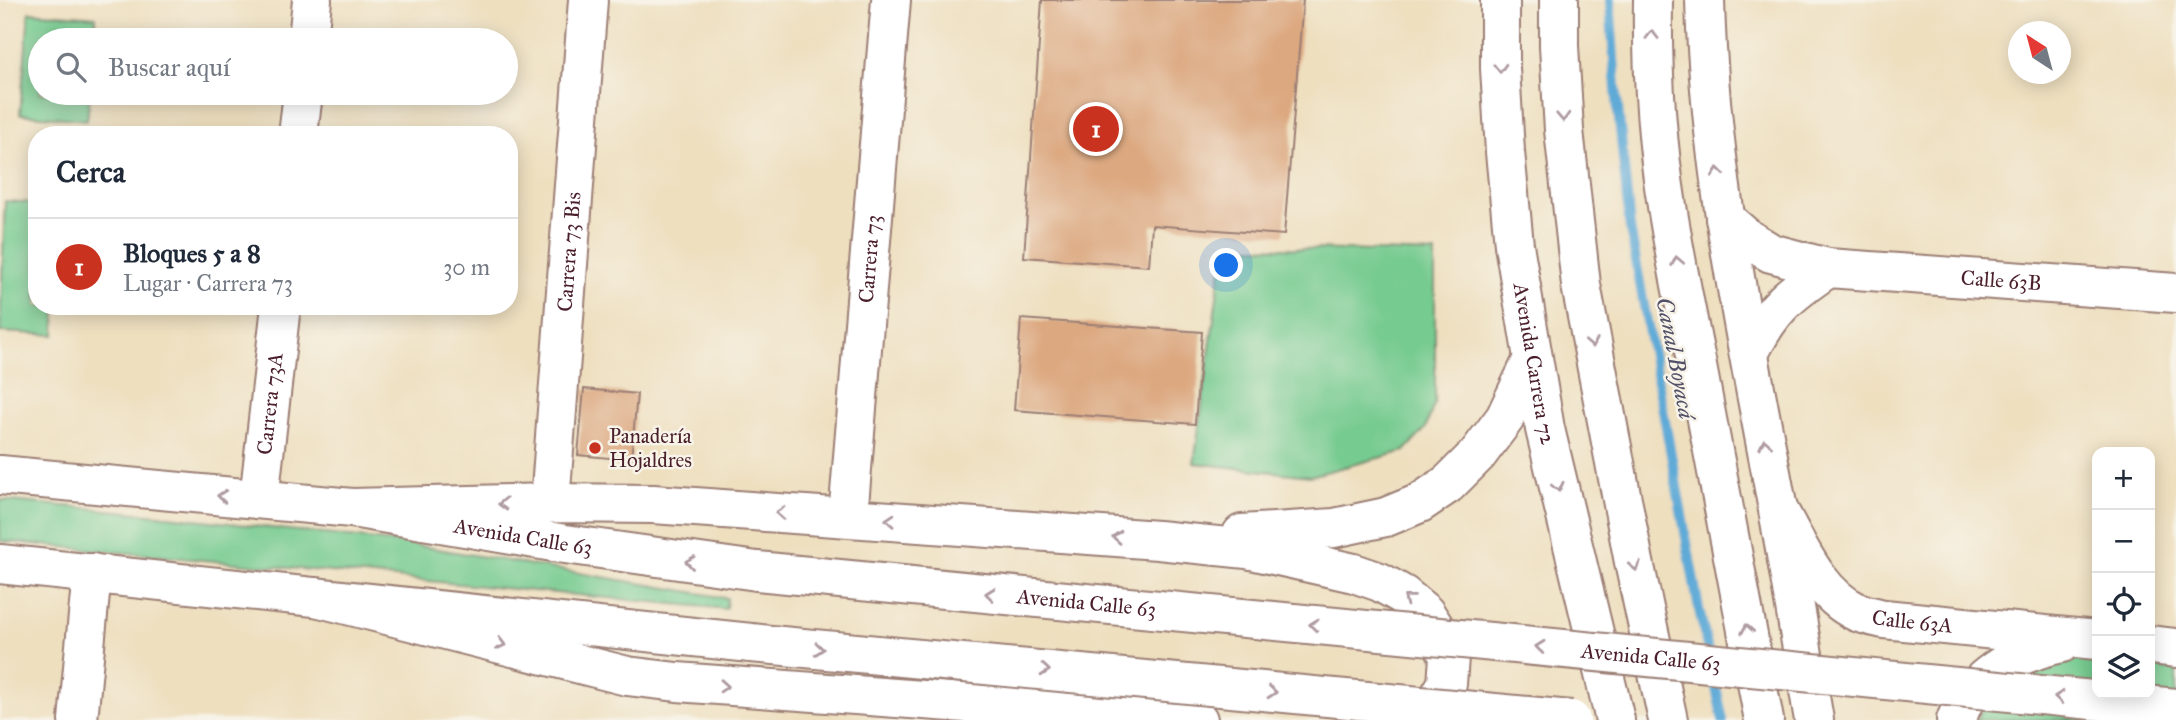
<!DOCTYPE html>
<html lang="es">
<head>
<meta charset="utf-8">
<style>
	body { margin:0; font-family:"IM FELL Great Primer",serif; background:#f2f2f3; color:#1f2937 }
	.controls { position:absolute; right:21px; bottom:21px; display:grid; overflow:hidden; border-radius:14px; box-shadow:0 4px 18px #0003 }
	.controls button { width:63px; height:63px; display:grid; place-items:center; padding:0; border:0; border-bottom:2px solid #e0e1e3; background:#fff; color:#1f2937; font:35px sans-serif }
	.compass { position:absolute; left:2008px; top:21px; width:63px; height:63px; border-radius:50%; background:#fff; box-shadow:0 4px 18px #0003; rotate:324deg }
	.you { position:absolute; left:1227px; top:266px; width:24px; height:24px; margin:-18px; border:5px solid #fff; border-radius:50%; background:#1a73e8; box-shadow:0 0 0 10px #1a73e833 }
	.badge { display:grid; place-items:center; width:46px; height:46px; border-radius:50%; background:#c8321e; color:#fff; font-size:23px; font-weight:700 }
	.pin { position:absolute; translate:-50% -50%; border:4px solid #fff; box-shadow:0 2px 7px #0006 }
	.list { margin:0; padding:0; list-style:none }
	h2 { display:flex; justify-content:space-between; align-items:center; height:91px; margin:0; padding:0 28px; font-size:30px }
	h2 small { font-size:23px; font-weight:400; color:#747a83 }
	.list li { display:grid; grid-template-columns:46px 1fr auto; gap:21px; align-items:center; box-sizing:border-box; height:98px; padding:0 28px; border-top:2px solid #e0e1e3 }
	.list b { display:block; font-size:26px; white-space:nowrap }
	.list p { margin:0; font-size:23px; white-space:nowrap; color:#747a83 }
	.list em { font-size:23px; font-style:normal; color:#747a83 }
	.icon { flex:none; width:38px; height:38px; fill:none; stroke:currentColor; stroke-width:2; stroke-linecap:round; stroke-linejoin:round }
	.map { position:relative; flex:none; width:2176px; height:720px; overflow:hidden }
	.search { position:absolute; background:#fff; box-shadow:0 4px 18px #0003; left:28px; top:28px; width:490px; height:77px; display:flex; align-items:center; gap:18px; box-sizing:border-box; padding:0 24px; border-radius:38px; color:#747a83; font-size:26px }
	.panel { position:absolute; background:#fff; box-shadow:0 4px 18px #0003; left:28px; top:126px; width:490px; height:189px; border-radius:28px }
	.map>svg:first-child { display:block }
</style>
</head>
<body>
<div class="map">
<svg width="2176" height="720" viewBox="0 0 2176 720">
	<rect width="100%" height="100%" fill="#f7f3e8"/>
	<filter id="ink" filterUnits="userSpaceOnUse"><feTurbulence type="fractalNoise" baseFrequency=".0143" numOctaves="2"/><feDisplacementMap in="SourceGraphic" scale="14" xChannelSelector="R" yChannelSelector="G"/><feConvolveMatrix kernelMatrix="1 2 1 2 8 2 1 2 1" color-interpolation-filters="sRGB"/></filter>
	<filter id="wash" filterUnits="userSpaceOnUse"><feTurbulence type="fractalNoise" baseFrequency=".00686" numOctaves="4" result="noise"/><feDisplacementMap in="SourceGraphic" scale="28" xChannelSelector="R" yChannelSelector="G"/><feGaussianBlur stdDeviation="1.57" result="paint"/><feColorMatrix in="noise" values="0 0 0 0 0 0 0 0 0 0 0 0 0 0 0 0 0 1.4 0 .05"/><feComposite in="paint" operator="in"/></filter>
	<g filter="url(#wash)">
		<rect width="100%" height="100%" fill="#eedfbf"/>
		<path fill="#76cb90" stroke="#60755e" stroke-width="2" d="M29 12 96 17 94 40H40V93H90L87 120 20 114Z
			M5 201 37 203V306H56L55 335 0 332Z
			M1224 246 1435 253V402L1425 429 1405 451 1310 476 1194 463Z
			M0 500 159 515 402 543 727 598 726 609 0 541Z
			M2066 658 2097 661V694H2150V667L2176 670V720H1976L1990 696 2034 667Z"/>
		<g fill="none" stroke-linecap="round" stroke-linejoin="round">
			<path stroke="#5eaad7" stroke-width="10" d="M1610 0 1616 88 1630 228 1699 609 1723 720"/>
		</g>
		<g id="blocks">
			<path fill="#dca880" d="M1042 0H1303L1284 235 1152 225 1149 266 1024 257Z
				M1021 319 1202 332 1195 424 1014 410Z
				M584 389 637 394 631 460 578 455Z"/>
		</g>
	</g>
	<g filter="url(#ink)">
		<use href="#blocks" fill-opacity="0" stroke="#9c7f75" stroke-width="2"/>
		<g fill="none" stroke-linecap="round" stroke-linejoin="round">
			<defs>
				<g id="minor">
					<path d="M308 40 312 0"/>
					<path d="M298 135 303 93"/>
					<path id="s1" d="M1725 219 1748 239 1771 253 1828 268 2176 293"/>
					<path d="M1749 353C1772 308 1787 296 1828 268"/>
					<path id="s2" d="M259 499 281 306"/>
					<path id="s3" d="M550 503 588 0"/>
					<path id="s4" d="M1780 513C1799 547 1819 595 1857 612 1865 615 1875 617 1884 619L2097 640"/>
					<path id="s5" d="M848 517 891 0"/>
					<path d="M2150 645 2176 648"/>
					<path d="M78 720 92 573"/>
					<path d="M1956 720C1959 714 1961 706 1965 700 1988 668 2025 650 2062 643"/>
				</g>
				<g id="major">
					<path id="s6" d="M0 475 352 508 565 544 757 571"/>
					<path d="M0 564 751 643"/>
				</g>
				<g id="highway">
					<path id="s7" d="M1500 0V68L1505 152 1514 245 1545 429 1615 720"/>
					<path d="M1559 0V46L1564 130 1581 285 1634 562 1668 720"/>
					<path d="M1653 0C1652 69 1656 138 1667 206 1675 258 1686 310 1696 361 1718 481 1742 600 1764 720"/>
					<path d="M1705 0C1709 173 1747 341 1778 510 1791 580 1802 650 1814 720"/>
					<path d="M352 508 550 503 653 504 1158 540 1247 549 1354 573 1380 582 1403 595 1425 613 1440 636 1449 657 1447 684 1425 720"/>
					<path d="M1242 534 1334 528 1386 517 1420 503 1448 484 1478 454 1505 418 1533 359"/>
					<path d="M316 597 627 676 677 682 1198 720"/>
				</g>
			</defs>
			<use href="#minor" stroke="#9c7f75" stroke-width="42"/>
			<use href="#major" stroke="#9c7f75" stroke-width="42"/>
			<use href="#highway" stroke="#9c7f75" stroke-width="42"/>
			<use href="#minor" stroke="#fff" stroke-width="38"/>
			<use href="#major" stroke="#fff" stroke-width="38"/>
			<use href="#highway" stroke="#fff" stroke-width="38"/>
			<defs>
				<g id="major-bridge">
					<path id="s8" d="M757 571 2176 708"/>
					<path d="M751 643 1571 720"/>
				</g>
			</defs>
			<use href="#major-bridge" stroke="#9c7f75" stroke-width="42" stroke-linecap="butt"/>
			<use href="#major-bridge" stroke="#fff" stroke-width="38"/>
		</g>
		<defs><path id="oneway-chevron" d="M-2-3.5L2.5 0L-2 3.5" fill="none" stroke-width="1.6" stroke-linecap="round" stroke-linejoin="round" transform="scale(1.75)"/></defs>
		<g stroke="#ae9aa0">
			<use href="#oneway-chevron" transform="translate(1652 35) rotate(-90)"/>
			<use href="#oneway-chevron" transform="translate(1500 68) rotate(88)"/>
			<use href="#oneway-chevron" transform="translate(1563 117) rotate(87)"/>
			<use href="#oneway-chevron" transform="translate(1718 172) rotate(-97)"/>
			<use href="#oneway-chevron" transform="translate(1677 261) rotate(-101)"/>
			<use href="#oneway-chevron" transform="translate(1592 343) rotate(79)"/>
			<use href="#oneway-chevron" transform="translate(1765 444) rotate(-101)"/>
			<use href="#oneway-chevron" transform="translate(1558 487) rotate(77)"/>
			<use href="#oneway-chevron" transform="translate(222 496) rotate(-175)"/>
			<use href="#oneway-chevron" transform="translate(503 504) rotate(178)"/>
			<use href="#oneway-chevron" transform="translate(780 513) rotate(-176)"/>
			<use href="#oneway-chevron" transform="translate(890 520) rotate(-176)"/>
			<use href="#oneway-chevron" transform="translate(1117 537) rotate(-176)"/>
			<use href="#oneway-chevron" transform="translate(690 562) rotate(-172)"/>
			<use href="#oneway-chevron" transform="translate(1635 566) rotate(78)"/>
			<use href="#oneway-chevron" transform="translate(990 594) rotate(-174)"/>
			<use href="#oneway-chevron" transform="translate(1408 599) rotate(-142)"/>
			<use href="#oneway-chevron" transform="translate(1314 625) rotate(-174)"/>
			<use href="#oneway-chevron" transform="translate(1747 629) rotate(-100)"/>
			<use href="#oneway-chevron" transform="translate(501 644) rotate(14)"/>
			<use href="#oneway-chevron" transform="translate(1540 647) rotate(-174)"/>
			<use href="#oneway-chevron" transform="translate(819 649) rotate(5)"/>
			<use href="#oneway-chevron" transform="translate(1045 670) rotate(5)"/>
			<use href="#oneway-chevron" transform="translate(724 686) rotate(4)"/>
			<use href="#oneway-chevron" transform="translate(1272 692) rotate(5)"/>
			<use href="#oneway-chevron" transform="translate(2059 697) rotate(-174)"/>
		</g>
	</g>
	<circle fill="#c8321e" stroke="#f7f3e8" stroke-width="2.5" cx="595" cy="448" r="7"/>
	<g text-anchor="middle" stroke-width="5" stroke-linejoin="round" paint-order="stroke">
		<g font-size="21" fill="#4a1f2b" stroke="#f7f3e8">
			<text dy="7" stroke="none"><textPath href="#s3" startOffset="252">Carrera 73 Bis</textPath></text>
			<text dy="7" stroke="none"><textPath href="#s5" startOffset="259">Carrera 73</textPath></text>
			<text dy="7" stroke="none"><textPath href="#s1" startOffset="290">Calle 63B</textPath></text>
			<text dy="7" stroke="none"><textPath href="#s7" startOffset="366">Avenida Carrera 72</textPath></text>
			<text dy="7" stroke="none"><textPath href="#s2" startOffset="96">Carrera 73A</textPath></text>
			<text dy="7" stroke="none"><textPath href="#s6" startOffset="527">Avenida Calle 63</textPath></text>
			<text dy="7" stroke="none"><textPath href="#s8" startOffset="331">Avenida Calle 63</textPath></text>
			<text dy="7" stroke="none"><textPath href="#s4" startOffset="184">Calle 63A</textPath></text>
			<text dy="7" stroke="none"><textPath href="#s8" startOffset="898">Avenida Calle 63</textPath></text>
		</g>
		<g font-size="21" fill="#4a1f2b" stroke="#f7f3e8" text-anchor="start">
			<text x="609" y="443">Panadería<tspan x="609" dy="24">Hojaldres</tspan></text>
		</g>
		<g font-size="23" font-style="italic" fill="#515067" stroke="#f7f3e8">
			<text transform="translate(1676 358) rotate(79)" y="8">Canal Boyacá</text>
		</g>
	</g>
</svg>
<div class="controls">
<button>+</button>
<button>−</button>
<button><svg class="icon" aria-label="locate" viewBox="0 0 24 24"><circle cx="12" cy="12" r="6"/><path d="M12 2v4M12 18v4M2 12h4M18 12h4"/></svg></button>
<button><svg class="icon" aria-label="layers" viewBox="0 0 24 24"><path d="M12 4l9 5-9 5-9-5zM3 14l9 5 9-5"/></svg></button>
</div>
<svg class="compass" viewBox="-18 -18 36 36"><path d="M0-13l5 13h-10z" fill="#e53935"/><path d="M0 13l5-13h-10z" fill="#747a83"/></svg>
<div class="you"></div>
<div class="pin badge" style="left:1096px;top:129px">1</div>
<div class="search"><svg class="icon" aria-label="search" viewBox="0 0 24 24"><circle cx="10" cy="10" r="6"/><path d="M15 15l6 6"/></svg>Buscar aquí</div>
<section class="panel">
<h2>Cerca<small></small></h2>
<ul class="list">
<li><span class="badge">1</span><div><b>Bloques 5 a 8</b><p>Lugar · Carrera 73</p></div><em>30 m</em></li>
</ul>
</section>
</div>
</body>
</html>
